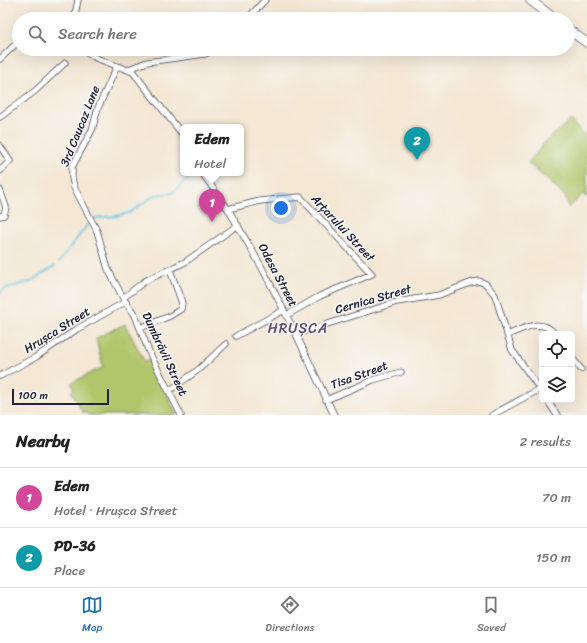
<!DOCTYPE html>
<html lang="en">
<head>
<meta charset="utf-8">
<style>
	body { margin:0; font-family:Sriracha,sans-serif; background:#f6f6f6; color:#222 }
	.controls { position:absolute; right:12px; bottom:12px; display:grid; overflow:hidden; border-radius:6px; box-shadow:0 4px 16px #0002 }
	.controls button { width:36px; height:36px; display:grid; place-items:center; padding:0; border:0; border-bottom:1px solid #e0e0e0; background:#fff; color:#222; font:20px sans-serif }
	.scale { position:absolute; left:12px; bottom:10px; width:97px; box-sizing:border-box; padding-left:4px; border:2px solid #22223b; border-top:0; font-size:11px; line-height:14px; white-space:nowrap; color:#22223b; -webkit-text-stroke:3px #f6f6f2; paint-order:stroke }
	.you { position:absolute; left:281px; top:208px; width:14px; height:14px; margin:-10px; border:3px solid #fff; border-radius:50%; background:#1a73e8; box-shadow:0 0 0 6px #1a73e833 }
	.badge { display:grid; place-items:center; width:26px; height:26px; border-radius:50%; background:#1f6fb2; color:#fff; font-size:13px; font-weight:700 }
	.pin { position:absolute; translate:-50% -33px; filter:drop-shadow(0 1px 2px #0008) }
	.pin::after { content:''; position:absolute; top:21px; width:14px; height:12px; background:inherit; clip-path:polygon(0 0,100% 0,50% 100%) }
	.popup { position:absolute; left:180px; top:124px; width:64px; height:52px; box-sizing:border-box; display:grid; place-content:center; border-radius:6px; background:#fff; filter:drop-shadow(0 1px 3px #0005); font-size:13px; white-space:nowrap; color:#767676 }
	.popup b { font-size:15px; color:#222 }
	.popup::after { content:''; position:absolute; left:50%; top:100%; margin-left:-8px; border:8px solid transparent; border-top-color:#fff }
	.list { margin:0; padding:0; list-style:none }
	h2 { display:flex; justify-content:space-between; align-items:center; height:52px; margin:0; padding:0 16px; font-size:17px }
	h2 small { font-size:13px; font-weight:400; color:#767676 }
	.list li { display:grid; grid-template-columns:26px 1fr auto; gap:12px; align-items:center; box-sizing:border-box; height:60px; padding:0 16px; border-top:1px solid #e0e0e0 }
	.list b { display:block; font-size:15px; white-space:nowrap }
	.list p { margin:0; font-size:13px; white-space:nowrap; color:#767676 }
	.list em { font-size:13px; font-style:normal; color:#767676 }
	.icon { flex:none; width:22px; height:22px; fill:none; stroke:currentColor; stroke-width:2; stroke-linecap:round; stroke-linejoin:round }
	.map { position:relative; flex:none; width:587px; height:415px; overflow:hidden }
	.search { position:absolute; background:#fff; box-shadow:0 4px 16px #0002; left:12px; right:12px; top:12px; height:44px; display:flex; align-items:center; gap:10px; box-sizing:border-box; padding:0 14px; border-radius:22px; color:#767676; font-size:15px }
	.sheet { height:172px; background:#fff }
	nav { display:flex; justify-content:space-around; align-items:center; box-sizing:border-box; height:56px; border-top:1px solid #e0e0e0; background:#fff; font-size:11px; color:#767676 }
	nav a { display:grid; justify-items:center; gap:2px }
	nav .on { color:#1f6fb2 }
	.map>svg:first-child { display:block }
</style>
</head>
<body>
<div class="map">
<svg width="587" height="415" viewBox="0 0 587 415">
	<rect width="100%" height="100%" fill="#f6f6f2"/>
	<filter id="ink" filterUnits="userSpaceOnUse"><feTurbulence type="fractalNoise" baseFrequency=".025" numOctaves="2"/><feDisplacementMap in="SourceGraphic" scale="8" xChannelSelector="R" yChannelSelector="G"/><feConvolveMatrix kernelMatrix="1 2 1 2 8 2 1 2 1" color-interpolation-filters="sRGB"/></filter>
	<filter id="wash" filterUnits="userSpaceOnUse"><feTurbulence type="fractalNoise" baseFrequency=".012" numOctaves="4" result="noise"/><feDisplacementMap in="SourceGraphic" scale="16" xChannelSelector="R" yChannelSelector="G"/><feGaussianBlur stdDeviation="0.9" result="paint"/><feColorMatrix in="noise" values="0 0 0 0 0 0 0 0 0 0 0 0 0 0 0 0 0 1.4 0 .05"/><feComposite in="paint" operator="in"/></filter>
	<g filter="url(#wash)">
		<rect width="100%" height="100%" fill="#f4e7d4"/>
		<path fill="#b1c66a" stroke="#6a7452" d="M571 120 587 137V198L583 194 569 208 565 196 528 163 546 141Z
			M125 324 145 362 149 359 177 415H88L86 412 83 413 71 391 74 389 71 383 103 367 96 338Z"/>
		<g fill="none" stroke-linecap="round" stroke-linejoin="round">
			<path stroke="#61c2df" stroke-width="2" d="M95 218 116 216 129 213 155 195 172 193 191 176
				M59 262 88 224
				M0 293 6 288 30 282 55 266"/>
		</g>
	</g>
	<g filter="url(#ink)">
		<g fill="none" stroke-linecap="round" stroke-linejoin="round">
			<defs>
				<path id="minor" d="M42 19H48
					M74 19 78 0
					M247 19 265 0
					M83 49 96 58 133 72 183 135
					M0 59 19 41
					M117 66 98 108 92 130 72 167V178L74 187 97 231 108 269 123 298 135 315 149 352 181 415
					M129 69 147 62 205 54 216 49
					M0 117 35 91 65 63
					M0 146 10 161 0 171
					M202 173 228 209 261 266 296 334 334 415
					M0 190 6 207 4 215 0 216
					M228 209 260 201 300 197 372 274 320 296 287 315
					M123 298 145 281 185 262 238 225
					M140 328 170 316 181 309 182 303 170 270
					M296 334 397 302 439 295 470 283 479 281 486 284 495 295 512 350 542 392
					M507 335C523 329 542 317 555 334
					M236 336 284 310
					M572 358 581 369
					M0 376 36 357 77 329 125 302
					M169 391 198 370 226 344
					M326 400 373 380 401 372
					M547 400 557 415
					M492 415 540 389"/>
				<path id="primary" d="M530 0 555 19
					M568 29 587 43"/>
			</defs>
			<use href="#minor" stroke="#424052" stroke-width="7"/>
			<use href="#primary" stroke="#424052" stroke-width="10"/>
			<use href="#minor" stroke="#fff" stroke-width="5.5"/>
			<use href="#primary" stroke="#fff" stroke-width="9"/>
		</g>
	</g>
	<g text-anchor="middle" stroke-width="3" stroke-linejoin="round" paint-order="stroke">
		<g font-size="12" fill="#22223b" stroke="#f6f6f2">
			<text transform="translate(80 126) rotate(-68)" y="4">3rd Caucaz Lane</text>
			<text transform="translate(343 228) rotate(47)" y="4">Arțarului Street</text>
			<text transform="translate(278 275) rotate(62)" y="4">Odesa Street</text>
			<text transform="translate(373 299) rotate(-16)" y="4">Cernica Street</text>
			<text transform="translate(57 330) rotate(-32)" y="4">Hrușca Street</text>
			<text transform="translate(165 354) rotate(65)" y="4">Dumbrăvii Street</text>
			<text transform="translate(359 375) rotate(-20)" y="4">Tisa Street</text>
		</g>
		<g font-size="14" letter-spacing="1" fill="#614e70" stroke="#f6f6f2">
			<text x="298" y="333">HRUȘCA</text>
		</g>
	</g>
</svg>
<div class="controls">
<button><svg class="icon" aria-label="locate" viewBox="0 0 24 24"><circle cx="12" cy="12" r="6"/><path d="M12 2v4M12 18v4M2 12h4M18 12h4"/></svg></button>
<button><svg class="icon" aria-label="layers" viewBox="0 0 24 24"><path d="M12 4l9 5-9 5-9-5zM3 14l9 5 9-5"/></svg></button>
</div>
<div class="scale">100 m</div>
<div class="you"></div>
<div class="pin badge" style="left:212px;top:222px;background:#d1479c">1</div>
<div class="popup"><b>Edem</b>Hotel</div>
<div class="pin badge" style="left:417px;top:160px;background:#0f9aa8">2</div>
<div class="search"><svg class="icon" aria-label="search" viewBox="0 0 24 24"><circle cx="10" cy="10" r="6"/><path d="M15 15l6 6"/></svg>Search here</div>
</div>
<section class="sheet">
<h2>Nearby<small>2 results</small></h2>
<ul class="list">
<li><span class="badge" style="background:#d1479c">1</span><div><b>Edem</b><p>Hotel · Hrușca Street</p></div><em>70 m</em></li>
<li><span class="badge" style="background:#0f9aa8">2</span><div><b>PD-36</b><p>Place</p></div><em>150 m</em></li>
</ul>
</section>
<nav>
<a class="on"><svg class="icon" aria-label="map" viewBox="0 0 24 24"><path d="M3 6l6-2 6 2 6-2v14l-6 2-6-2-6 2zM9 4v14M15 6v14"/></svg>Map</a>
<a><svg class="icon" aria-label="directions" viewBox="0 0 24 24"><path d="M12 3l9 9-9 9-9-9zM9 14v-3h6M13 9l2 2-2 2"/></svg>Directions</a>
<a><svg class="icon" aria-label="saved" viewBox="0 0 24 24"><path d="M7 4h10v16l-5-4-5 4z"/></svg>Saved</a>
</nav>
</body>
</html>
